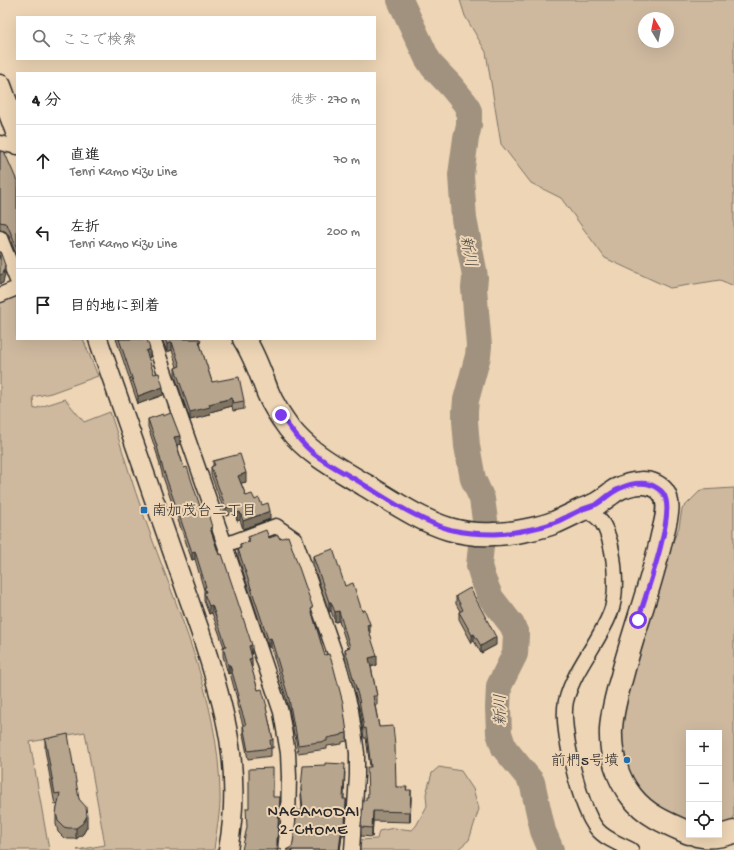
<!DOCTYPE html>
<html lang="ja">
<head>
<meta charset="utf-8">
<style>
	body { margin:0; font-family:"Gochi Hand","Klee One",sans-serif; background:#f6f6f6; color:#222 }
	.controls { position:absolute; right:12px; bottom:12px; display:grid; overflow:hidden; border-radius:0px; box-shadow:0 4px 16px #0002 }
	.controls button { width:36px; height:36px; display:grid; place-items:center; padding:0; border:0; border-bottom:1px solid #e0e0e0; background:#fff; color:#222; font:20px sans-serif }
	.compass { position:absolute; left:638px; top:12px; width:36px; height:36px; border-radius:50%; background:#fff; box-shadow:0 4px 16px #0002; rotate:350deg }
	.stop { position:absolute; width:12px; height:12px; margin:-9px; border:3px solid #7c3aed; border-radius:50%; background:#fff }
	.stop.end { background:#7c3aed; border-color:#fff; box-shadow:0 1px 4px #0008 }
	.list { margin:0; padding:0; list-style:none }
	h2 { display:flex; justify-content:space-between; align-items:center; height:52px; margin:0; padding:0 16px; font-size:17px }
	h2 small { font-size:13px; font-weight:400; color:#767676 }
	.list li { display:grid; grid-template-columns:26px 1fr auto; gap:12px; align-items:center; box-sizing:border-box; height:72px; padding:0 16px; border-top:1px solid #e0e0e0 }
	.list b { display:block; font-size:15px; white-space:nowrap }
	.list p { margin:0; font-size:13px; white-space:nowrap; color:#767676 }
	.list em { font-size:13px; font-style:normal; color:#767676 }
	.icon { flex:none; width:22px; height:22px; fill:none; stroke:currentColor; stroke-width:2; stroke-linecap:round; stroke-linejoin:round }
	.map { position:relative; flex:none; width:734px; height:850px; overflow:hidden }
	.search { position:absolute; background:#fff; box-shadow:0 4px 16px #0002; left:16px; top:16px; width:360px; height:44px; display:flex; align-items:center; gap:10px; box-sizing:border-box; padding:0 14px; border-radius:0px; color:#767676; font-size:15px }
	.panel { position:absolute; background:#fff; box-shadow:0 4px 16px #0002; left:16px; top:72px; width:360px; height:268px; border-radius:0px }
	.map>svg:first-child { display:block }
</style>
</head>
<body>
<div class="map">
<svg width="734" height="850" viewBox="0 0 734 850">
	<rect width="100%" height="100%" fill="#edd5b5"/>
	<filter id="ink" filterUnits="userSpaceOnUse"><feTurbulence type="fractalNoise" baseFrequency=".025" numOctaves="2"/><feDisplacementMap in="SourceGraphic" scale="8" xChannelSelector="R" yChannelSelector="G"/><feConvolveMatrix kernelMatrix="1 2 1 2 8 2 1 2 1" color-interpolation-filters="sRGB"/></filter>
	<g filter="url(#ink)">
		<path fill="#ceb99f" stroke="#7c7265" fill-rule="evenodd" d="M460 0H734V286L720 280 670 288 605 258 561 198 531 183 501 144 486 52 465 16ZM644 18H668V42H644Z
			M17 294V339H83L98 376 51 393 33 397 34 409 65 399 84 422 110 412C122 448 132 484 145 519 176 608 219 697 220 793 221 811 216 831 214 850H77L105 845 85 732 30 742 49 850H0V301Z
			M734 488V822L719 828V733H689V823L679 820 645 798 633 783 621 751 624 700 663 566 679 527 682 509 701 490Z
			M439 767 461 771 473 789 479 809 469 840 457 850H358L359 840 377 839 379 831 394 828 412 830 416 826 427 806 426 794 432 773Z"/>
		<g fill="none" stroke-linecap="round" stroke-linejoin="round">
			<path stroke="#a1927f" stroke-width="26" d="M400 0 427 58 433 67 451 86 465 103 469 111V125L466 138 461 175 464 219 474 270 475 278 474 288 479 346 478 356 466 400 465 411V421L467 446 473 479 482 499 485 520
				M481 546 479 566 483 579 491 598 512 625 516 634 515 654 499 686 498 708 499 733 504 748 532 782 543 831 551 850"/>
			<defs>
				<path id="minor" d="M0 143 17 147
					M0 238 17 280
					M0 295 17 288
					M153 339 225 545 281 712 288 753 289 777 288 823 285 850
					M583 510C601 516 605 525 610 542 615 561 618 596 610 614 598 644 574 669 566 701 560 727 580 809 597 829 605 839 620 844 631 850
					M225 545 276 526 295 539 341 671 351 710 357 753V776L352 850"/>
				<path id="tertiary" d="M98 339 200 631C225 707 243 769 228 850"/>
				<path id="primary" d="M0 86 17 132
					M244 339C255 356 261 375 268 393 273 405 281 417 289 428 309 454 337 468 365 485 392 501 419 520 449 529 463 533 480 535 494 534 511 534 541 528 556 522 565 518 573 514 581 510 587 508 593 506 598 503 604 499 610 494 616 490 630 483 651 478 663 492 672 504 665 523 662 536 652 583 634 629 622 676 617 693 612 711 611 729 610 753 617 779 632 797 647 816 668 824 689 833
					M697 835C709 838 722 836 734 832"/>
			</defs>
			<use href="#minor" stroke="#2b2b2b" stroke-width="17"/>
			<use href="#tertiary" stroke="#2b2b2b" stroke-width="21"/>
			<use href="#primary" stroke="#2b2b2b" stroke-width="25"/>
			<use href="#minor" stroke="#edd5b5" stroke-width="14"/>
			<use href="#tertiary" stroke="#edd5b5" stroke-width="18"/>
			<use href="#primary" stroke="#edd5b5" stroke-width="22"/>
		</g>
		<path fill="#9d8e7a" stroke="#2b2b2b" d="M0 152 17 181V257L8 234 5 231 0 230Z
			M116 339H147L150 357 148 358 154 374 163 395 138 404Z
			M162 339H200L201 348 212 382 244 401V409L233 411 232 406 210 412V415L190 420 175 376V368L177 367 172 350 167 352Z
			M148 419 180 444 177 445 184 468 202 512 212 534 252 653H251L252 667H251L258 690 267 712 273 740V748H271V756L248 759 243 734V725L237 705V699L230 673 228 674 223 656V647H224L212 613 209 614 204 601V590L195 559 192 560 163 477 157 454 148 427Z
			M213 461 246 482 241 483 246 496 255 500 262 505 270 519 243 529 240 520 237 521 235 513 226 516 211 475V467L213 466Z
			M248 537 269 538 313 615 347 733V741L342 742V744L327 746V749L298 753 295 735H294L289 708 271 647H268L238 557V549L240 548V544L248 542Z
			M313 556 345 586 362 611 370 634 377 665 371 667 377 696V705H375L379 727 396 787 407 790 411 799 410 822 373 821 372 837 361 836V827L366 800 368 797 370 767 366 738H364L359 708 345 658V649L348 648 339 621 335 622 331 611 329 612 313 565Z
			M456 596 496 645 481 653 474 641 472 643 459 619V612L460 611 456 604Z
			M45 739 79 799 87 827 83 834 76 839H68L64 838 58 832 56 824V813L58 804 55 805 45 750Z
			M345 772 344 799 346 807 345 835H342L340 850H286L292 847 293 843 302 810 301 796V788Z"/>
		<path fill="#807463" stroke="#2b2b2b" d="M5 265V273L3 283 0 284V275Z
			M172 342V350L167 352V344Z
			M150 349V357L146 359V351Z
			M163 387V395L138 404V396Z
			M232 398V406L210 412V415L190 420V412L209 404Z
			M180 436V444L174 446V437Z
			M246 473V482L238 484V476Z
			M235 505V513L226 516V508Z
			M270 511V519L243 529V521Z
			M240 512V520L237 521V513Z
			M212 527V535L210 528Z
			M195 551V559L192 560V552Z
			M329 602H331V611L329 612Z
			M212 605V613L209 614V606Z
			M339 611V621L335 622V612Z
			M370 624V634L367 635V625Z
			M474 634V641L472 643V635Z
			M496 637V645L481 653V646Z
			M271 638V647H268V639Z
			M252 645V653L249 654V646Z
			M377 656V665L369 667V658Z
			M252 658V667L249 668V659Z
			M228 665H230V673L228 674Z
			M411 790V799L410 822V812Z
			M280 797V805L277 849V841Z
			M346 799V807L345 835V827Z
			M373 811V821L372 837V828Z
			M87 816V827L83 834 76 839V828Z
			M342 826V835L340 850H339Z"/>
		<path fill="#b7a58e" stroke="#2b2b2b" d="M4 151 17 181V249L8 226 5 223 0 222V152Z
			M0 251 5 265 3 274 0 275Z
			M119 339H147L150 349 146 351 154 374 159 373 163 387 138 396Z
			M165 339H200L201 341H199L212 382 239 377 244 401 233 403 232 398 209 404 210 407 190 412 175 368 180 366 172 342 167 344Z
			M171 413 180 436 174 437 184 468 187 467 202 512 207 510 212 527 210 528 219 555 222 554 252 645 249 646 252 658 249 659 258 690 262 689 267 707H266L273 740H270L271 748 248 751 243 725H246L237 696H239L230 665H228L223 647 226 646 212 605 209 606 204 593 206 592 204 587H206L195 551 192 552 163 469 157 446 148 419 163 414V416Z
			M240 454 246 473 238 476 246 496 252 494 255 500 259 498 262 505 268 503 270 511 243 521 240 512 237 513 235 505 226 508 211 467 215 465 213 461Z
			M266 530 269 538 278 535 280 539 288 536 313 608 311 609 324 653 325 655 329 654 333 665 343 703 347 733 342 734V735L327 738V741L298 745 295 727H294L289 699 271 638 268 639 238 549 241 548 240 544 250 542 248 537Z
			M333 549 345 586 353 583 362 611 365 610 370 624 367 625 377 656 369 658 377 696H373L379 727 393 726 395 745 396 787H407L406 790H411L410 812 373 811 372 828 361 827 363 800H366V797H368L367 767H371L366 728 364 729 359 699 345 649 350 647 339 611 335 612 331 602H329L313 556Z
			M470 588 496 637 481 646 474 634 472 635 459 612 463 610 456 596Z
			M68 734 79 799 86 807 87 816 83 823 76 828H68L64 827 58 821 56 813 60 793 55 794 45 739Z
			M325 763 345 764 343 799H346L345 827 342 826 339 850H286L292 847 293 843 297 811 303 810 301 788 303 766 325 765Z
			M273 768V797H280L277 841V846L282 850 276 849V850H242L247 827 246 808H249V769Z"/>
	</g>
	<g fill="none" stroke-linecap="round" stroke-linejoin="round" filter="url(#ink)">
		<path stroke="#7c3aed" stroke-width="5" d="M281 415C290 429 301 443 314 454 330 466 349 475 366 486 392 502 422 522 452 530 465 533 480 534 494 534 510 534 541 528 556 522 565 518 574 513 583 509 588 507 593 506 597 504 603 500 608 495 615 491 627 484 645 479 657 488 662 491 665 494 666 500 672 523 646 594 638 620"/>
	</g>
	<g fill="#1f6fb2" stroke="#edd5b5" stroke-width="1.5">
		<rect x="140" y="506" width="8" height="8" rx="2"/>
		<circle cx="627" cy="760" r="4"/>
	</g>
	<g text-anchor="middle" stroke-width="4" stroke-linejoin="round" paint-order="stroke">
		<g font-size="15" fill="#2b2b2b" stroke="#edd5b5" text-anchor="start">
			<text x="152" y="515">南加茂台二丁目</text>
			<text x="619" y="765" text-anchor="end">前椚5号墳</text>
		</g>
		<g font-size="16" font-style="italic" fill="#484540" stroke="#edd5b5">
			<text transform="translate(470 251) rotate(79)" y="6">新川</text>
			<text transform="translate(499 710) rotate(-90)" y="6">新川</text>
		</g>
		<g font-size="16" letter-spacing="1" fill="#2b2b2b" stroke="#edd5b5">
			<text x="314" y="816">NAGAMODAI<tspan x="314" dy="18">2-CHOME</tspan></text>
		</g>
	</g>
</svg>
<div class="controls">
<button>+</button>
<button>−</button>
<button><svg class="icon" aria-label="locate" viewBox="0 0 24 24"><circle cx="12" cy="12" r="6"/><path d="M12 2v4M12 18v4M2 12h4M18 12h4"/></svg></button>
</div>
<svg class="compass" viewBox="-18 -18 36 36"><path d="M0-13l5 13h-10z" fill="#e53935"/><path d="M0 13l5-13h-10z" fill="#767676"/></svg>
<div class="stop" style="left:638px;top:620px"></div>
<div class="stop end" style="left:281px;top:415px"></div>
<div class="search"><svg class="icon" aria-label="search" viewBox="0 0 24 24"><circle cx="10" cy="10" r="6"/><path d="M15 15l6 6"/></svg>ここで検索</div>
<section class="panel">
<h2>4 分<small>徒歩 · 270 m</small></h2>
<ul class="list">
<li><svg class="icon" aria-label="ahead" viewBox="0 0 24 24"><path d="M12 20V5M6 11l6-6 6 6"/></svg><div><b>直進</b><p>Tenri Kamo Kizu Line</p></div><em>70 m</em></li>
<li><svg class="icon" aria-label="left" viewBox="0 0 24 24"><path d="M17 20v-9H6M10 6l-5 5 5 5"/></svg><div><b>左折</b><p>Tenri Kamo Kizu Line</p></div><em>200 m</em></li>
<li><svg class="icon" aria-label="arrive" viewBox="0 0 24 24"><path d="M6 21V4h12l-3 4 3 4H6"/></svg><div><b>目的地に到着</b></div></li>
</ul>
</section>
</div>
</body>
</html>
